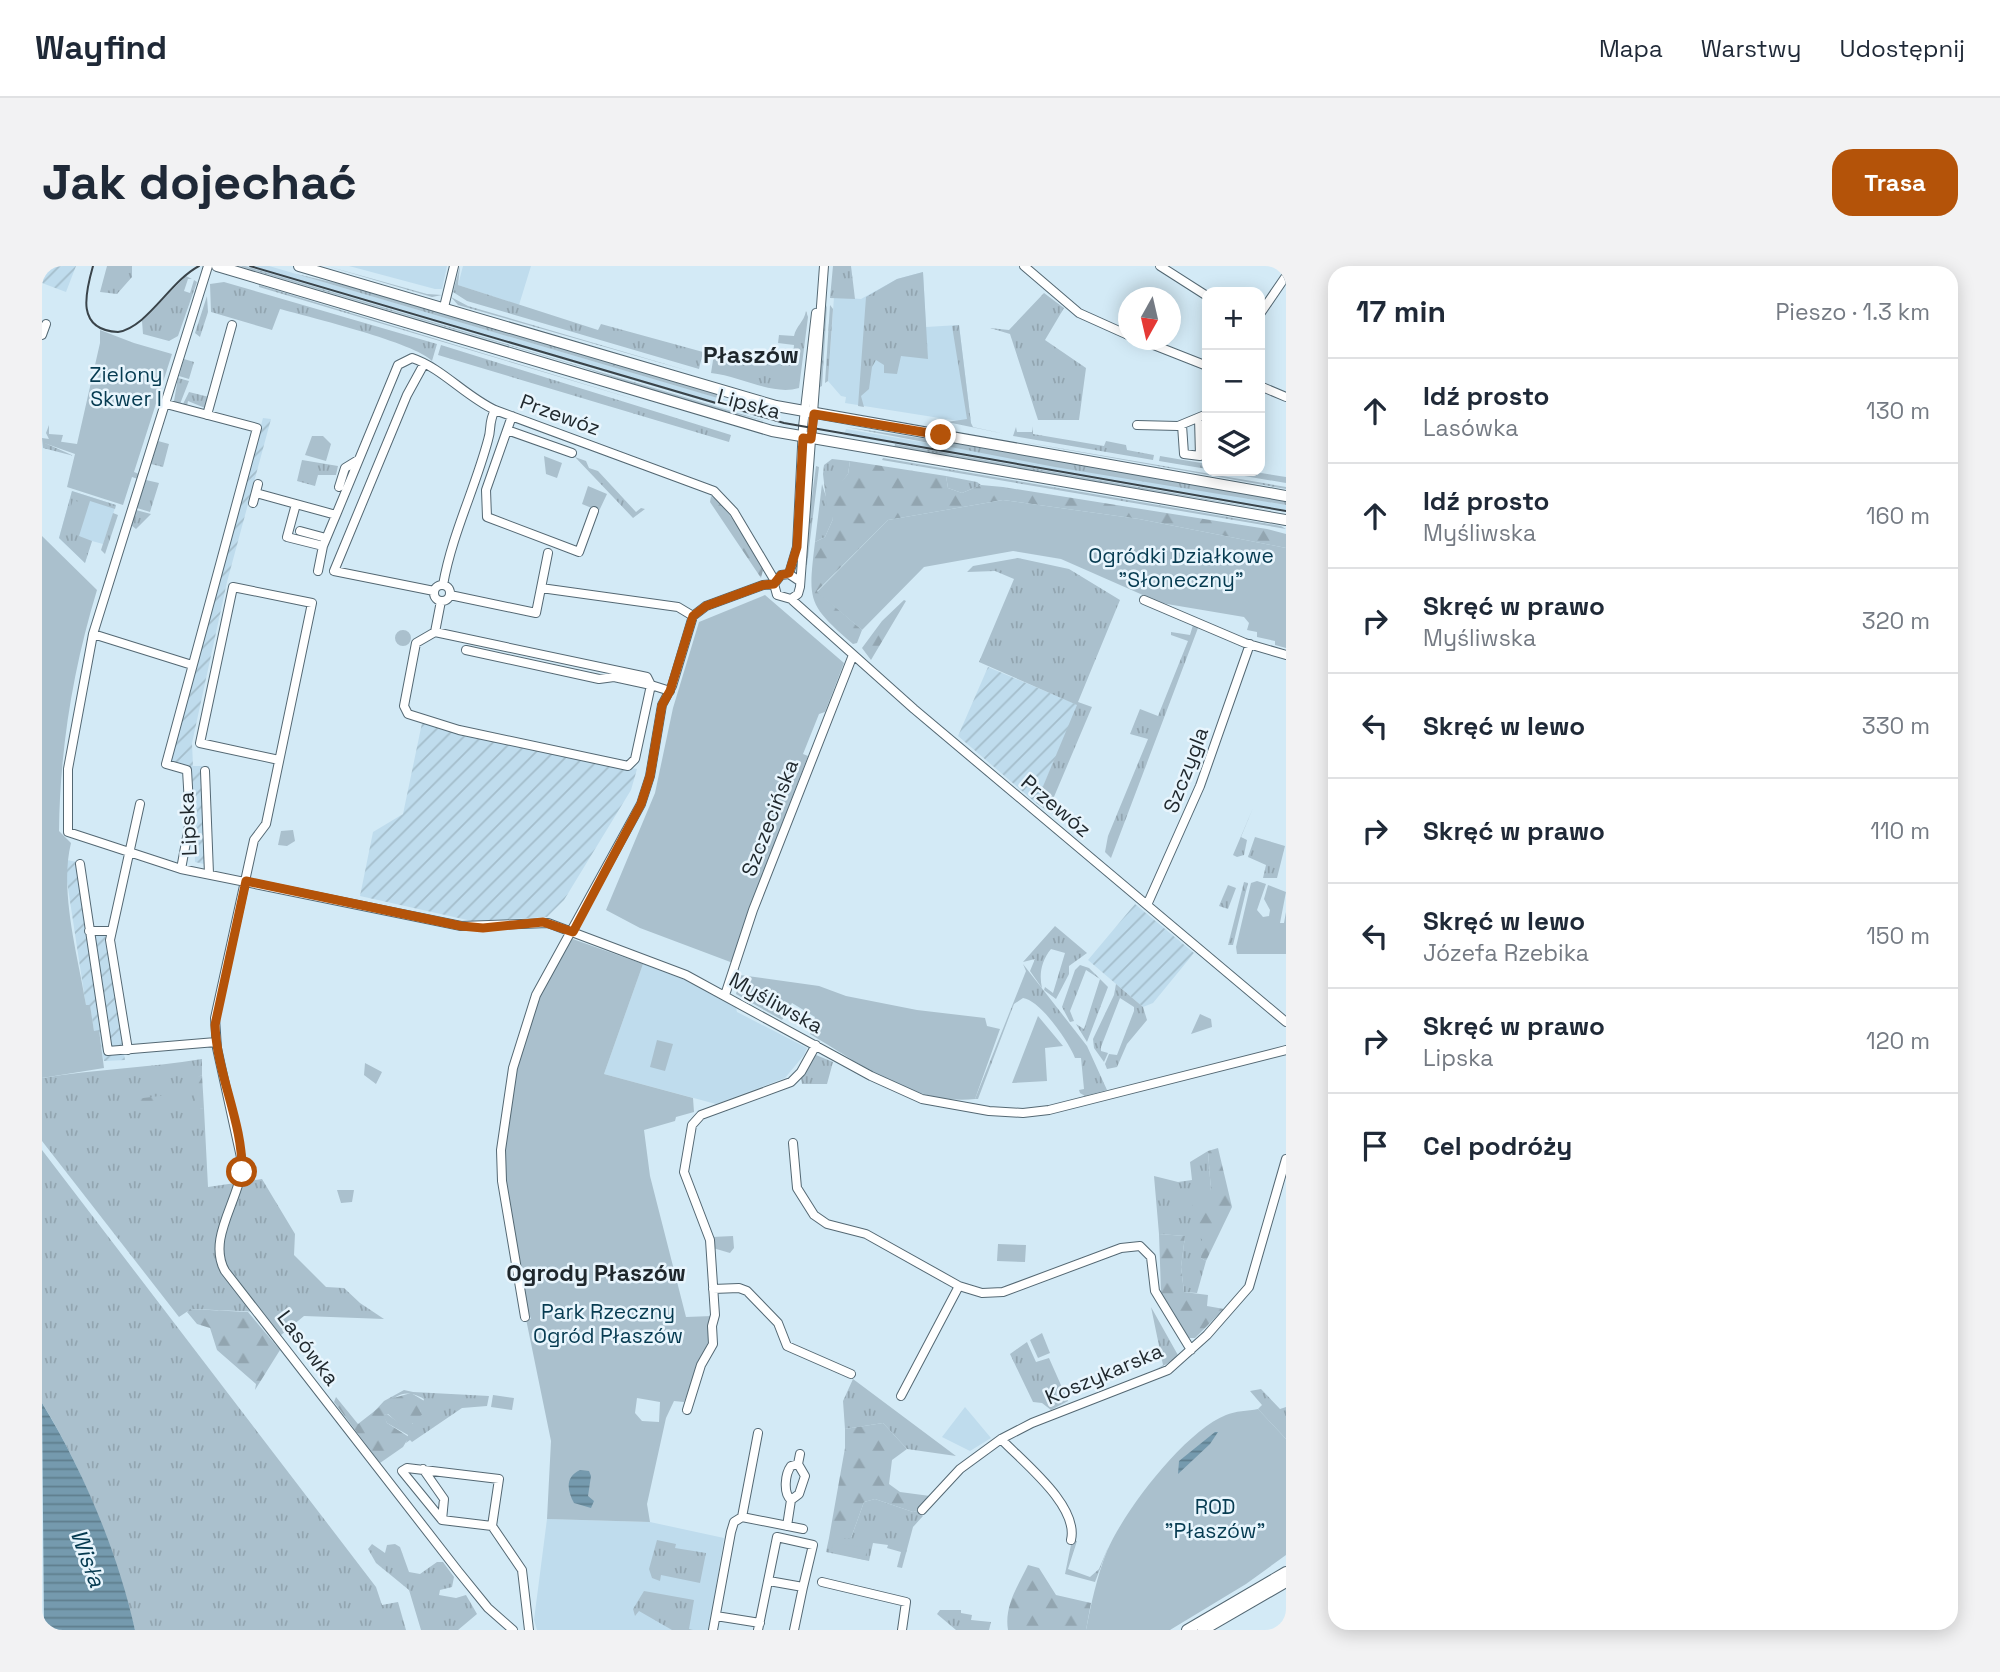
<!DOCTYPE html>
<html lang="pl">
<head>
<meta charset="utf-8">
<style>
	body { margin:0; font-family:"Space Grotesk",sans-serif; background:#f2f2f3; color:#1f2937 }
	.controls { position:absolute; right:21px; top:21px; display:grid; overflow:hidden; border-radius:14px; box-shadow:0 4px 18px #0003 }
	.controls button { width:63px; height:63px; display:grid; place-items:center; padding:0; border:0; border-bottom:2px solid #e0e1e3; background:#fff; color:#1f2937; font:35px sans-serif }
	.compass { position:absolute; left:1076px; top:21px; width:63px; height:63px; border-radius:50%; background:#fff; box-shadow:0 4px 18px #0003; rotate:188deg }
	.stop { position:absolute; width:21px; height:21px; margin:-16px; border:5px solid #b45309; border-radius:50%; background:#fff }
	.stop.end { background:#b45309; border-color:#fff; box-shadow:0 2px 7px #0008 }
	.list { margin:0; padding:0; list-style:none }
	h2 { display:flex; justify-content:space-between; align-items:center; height:91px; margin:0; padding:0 28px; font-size:30px }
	h2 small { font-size:23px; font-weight:400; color:#747a83 }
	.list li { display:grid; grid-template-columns:46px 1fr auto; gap:21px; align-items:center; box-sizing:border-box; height:105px; padding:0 28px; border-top:2px solid #e0e1e3 }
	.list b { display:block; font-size:26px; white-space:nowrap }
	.list p { margin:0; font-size:23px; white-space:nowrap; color:#747a83 }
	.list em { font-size:23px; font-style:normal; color:#747a83 }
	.icon { flex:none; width:38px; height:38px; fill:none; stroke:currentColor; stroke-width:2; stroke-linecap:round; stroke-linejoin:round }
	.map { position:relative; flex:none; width:1244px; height:1364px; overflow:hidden; border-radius:21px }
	header { display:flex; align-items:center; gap:42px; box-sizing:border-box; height:98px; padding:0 35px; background:#fff; border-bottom:2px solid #e0e1e3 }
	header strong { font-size:33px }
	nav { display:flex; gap:38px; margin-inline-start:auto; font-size:24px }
	.intro { display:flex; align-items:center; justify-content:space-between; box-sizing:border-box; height:168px; padding:0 42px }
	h1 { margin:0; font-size:49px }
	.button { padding:18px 32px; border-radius:21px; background:#b45309; color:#fff; font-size:24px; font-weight:700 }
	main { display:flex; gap:42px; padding:0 42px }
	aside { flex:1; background:#fff; border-radius:21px; box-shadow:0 4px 18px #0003 }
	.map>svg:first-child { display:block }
</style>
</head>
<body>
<header>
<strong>Wayfind</strong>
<nav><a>Mapa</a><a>Warstwy</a><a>Udostępnij</a></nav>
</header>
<div class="intro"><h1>Jak dojechać</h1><a class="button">Trasa</a></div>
<main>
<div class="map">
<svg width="1244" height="1364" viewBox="0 0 1244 1364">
	<defs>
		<pattern id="industrial-furrows" width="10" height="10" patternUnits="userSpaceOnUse" patternTransform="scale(1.75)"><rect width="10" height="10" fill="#bfdced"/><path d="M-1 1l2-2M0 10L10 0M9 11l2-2" fill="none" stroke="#a4bdcb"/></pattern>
		<pattern id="grass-tufts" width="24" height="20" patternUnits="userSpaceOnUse" patternTransform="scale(1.75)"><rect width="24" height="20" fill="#aac0cd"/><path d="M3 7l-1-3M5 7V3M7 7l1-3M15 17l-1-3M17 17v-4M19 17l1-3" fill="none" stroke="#92a5b0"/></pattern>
		<pattern id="forest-firs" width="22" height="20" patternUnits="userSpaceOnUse" patternTransform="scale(1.75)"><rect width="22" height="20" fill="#aac0cd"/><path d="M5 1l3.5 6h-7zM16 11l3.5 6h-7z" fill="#92a5b0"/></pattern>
		<pattern id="water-rules" width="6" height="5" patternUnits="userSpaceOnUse" patternTransform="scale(1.75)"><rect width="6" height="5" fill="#759aae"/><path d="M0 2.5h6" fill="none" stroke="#5f7e8e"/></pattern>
	</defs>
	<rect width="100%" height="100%" fill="#d3eaf6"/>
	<path fill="#bfdced" d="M203 0H227L728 147 727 154Z
		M307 0H405L400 23H393Z
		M421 0H489L477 39 416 19Z
		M881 6 884 61 917 59 929 157 803 137 804 131 799 130 786 115 792 31 819 33 855 13Z
		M804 163 1244 239V246L802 169Z
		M30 225 74 239 61 278 50 275 43 297 17 272Z
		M601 698 643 714 694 742 695 746 765 782 762 789 743 812 674 838 562 808Z
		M923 1141 949 1172 928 1185 900 1171Z
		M505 1253 608 1256 682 1272 667 1364H495L492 1354Z"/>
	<path fill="url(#industrial-furrows)" d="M1 0H34L24 26 0 17Z
		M221 152 229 153 185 316 150 477 151 500H167L171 600 153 596 150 503 127 496Z
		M946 401 1036 439 994 537 916 470Z
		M380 457 595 503 589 524 522 634 505 651 430 655 318 630 331 566 361 548Z
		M25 594 35 596 46 669 63 670 83 794 62 795 57 765H52L48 740H44L24 609Z
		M1093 638 1152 687 1111 737 1101 741 1046 694Z"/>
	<path fill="url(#grass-tufts)" d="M65 0H90V11L75 28 58 26Z
		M197 0H203L726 156 622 129 543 102Z
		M285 0 385 28 400 29 390 31Z
		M418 0 416 19 556 64 559 58 661 86 657 103 425 35 411 26Z
		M791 0H809L813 33 788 32Z
		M881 6 886 93 859 90 855 108 842 107V99L834 94 830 101 827 123 819 130 822 141 816 140 824 31 855 13Z
		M254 8 312 21 680 129 679 133Z
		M144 10 150 13H146L142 25 148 27 152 14 155 16 136 70 127 75 101 68 100 55Z
		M182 16 395 78 390 95C374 77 267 51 238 43L230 64 169 46 168 18Z
		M217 19 608 138 217 21Z
		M1002 27 1022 42 1003 74 1044 102 1037 154H996L968 68 948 62 967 64Z
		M165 30 166 46 158 71 153 67Z
		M409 31 426 40 654 107 416 39Z
		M785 39 780 120 778 121 782 47Z
		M788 39 791 43 786 115 783 117Z
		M764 45 766 51 757 122C730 130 699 110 669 107L672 88 713 96 750 99 752 79 736 77 737 69 752 70C754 60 762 56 764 45Z
		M917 59 929 157 931 161 963 168 905 156 925 153 910 60Z
		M58 64 92 77H58Z
		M399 79 689 169 687 176 396 89Z
		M142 93 152 96 147 113 137 110Z
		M136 112 147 115 138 138 132 135Z
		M147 126 167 131 163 142 146 135 145 140 141 138Z
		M7 159V168L21 169 19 176 3 177 32 190 1 182 0 172 7 173 4 167Z
		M990 160 991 168 1062 180 1064 175 1084 179 1085 184 1112 189 1111 194 971 170 974 161 975 166H990Z
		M804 161 912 177 1244 235V239L1013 201Z
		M970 174 1244 221V223Z
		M116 175 127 178 121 201 109 198Z
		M853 178 1244 247 852 182Z
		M1118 190 1165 198V203L1117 195Z
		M533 191 544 195 547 202 556 205 594 246 599 242 603 243 591 252Z
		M841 192 1239 260 1244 263 840 194Z
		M790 193 808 195 806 208 800 216 781 208 782 199Z
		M260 194 296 200 294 209H276L273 220 255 215Z
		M774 200 777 201 765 299H761Z
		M1173 205H1207L1244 211V217Z
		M904 210 935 216 939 219 920 227 906 222Z
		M104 214 117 217 108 246 95 242Z
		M780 218 791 253 783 271 773 276Z
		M30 225 74 239 73 243 48 235 37 270 50 275 43 297 17 272Z
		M94 244 109 248 94 263 89 259Z
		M71 247 76 249 63 288 59 284Z
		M976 292 1027 303 1078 334 1036 436 1050 441 1006 545 994 537 1035 439 937 396 972 313 953 305 925 306 931 300Z
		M1151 359 1156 362 1069 592 1063 586 1066 570 1106 473 1088 468 1098 443 1116 450 1146 375 1129 369V366L1148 369Z
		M1211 542 1199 571 1205 574 1202 589 1195 591 1191 589Z
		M1213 571 1243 580 1235 612H1221L1224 599 1206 591Z
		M1202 616 1206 617 1191 679H1186Z
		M1186 619 1194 622 1186 643 1177 640Z
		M1013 660 1045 687 1027 700V708L1014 733 1002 724 1003 721 1011 727 1023 687 1009 683C999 695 997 709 1000 722L988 705 993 693 981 696Z
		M981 698 1045 780 1065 824 1043 830 1038 827 1037 824 1042 823 1039 792H1033C1027 776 998 734 981 732L972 738 936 833H933L984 705Z
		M1038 699 1047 702 1066 721 1045 776 1034 758 1042 763 1058 713 1044 704 1028 745 1032 755 1028 756 1020 741 1033 704Z
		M1074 718 1101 741 1105 754 1085 778 1075 801 1065 803 1063 798 1067 788 1075 789 1092 745V741L1078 732 1059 781V785L1066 787 1062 796 1052 782 1051 773 1072 729Z
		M774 789 791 796 785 818H760L759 812Z
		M160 793V809L153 813V841L162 843 166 921 220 913 253 968 252 989 284 1021 302 1022 318 1037 342 1053 262 1050 239 1069 219 1046 149 1043 137 1051 0 875V812C53 803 107 802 160 793Z
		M0 884 334 1321 340 1339 356 1336 364 1364H93C72 1285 43 1206 0 1137Z
		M1166 885 1169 925 1159 992 1164 995 1155 1027 1142 1026 1139 1001 1143 970 1117 968 1112 910 1136 916 1150 914 1148 896Z
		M691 970 692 982 688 987 671 982 670 971Z
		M1109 1041 1137 1091 1112 1105 1121 1099Z
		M985 1076 994 1096 1007 1092 1026 1135 1009 1144 1000 1137 991 1136 968 1088Z
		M811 1113 914 1190 865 1183 841 1157 803 1163 801 1135Z
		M1219 1123 1238 1143 1244 1141V1173L1216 1143 1220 1139 1208 1125Z
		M362 1124 371 1126 447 1130 445 1140 420 1142 370 1176 368 1174 364 1177 366 1169 345 1157 341 1149 345 1148 360 1159H369L380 1147 378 1145 382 1133C353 1117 350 1141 329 1149L342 1135Z
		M833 1233 871 1246 877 1245 881 1250 871 1261 860 1302 855 1301 859 1286 845 1282 846 1279 831 1277 827 1295 784 1286 787 1272H809L822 1236Z
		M615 1274 634 1278 633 1282 664 1287 658 1317 619 1309 618 1315 610 1312 607 1303Z
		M1030 1274 1035 1275 1026 1303 1048 1311 1057 1303 1067 1279 1053 1316 1023 1308Z
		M330 1278 343 1287 345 1279 353 1278 358 1281 367 1306 378 1308 395 1296H401L412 1311 410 1321 398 1324 397 1329 414 1332 424 1329 435 1348 416 1364H379L367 1324 334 1297 326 1283Z
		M602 1325 652 1334 647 1363 651 1364H630L597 1345 593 1350 591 1343Z
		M898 1344H919V1347L930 1349 929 1354 949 1356 947 1364H914L895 1348Z"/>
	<path fill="url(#forest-firs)" d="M808 195 904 210 906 222 920 227 939 219 961 221 1225 263 1244 268V282L1097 253 961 234 846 254 775 325 820 364 815 377 811 378C765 338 766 335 773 276L783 271 791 253 785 242 781 208 789 207 800 215 806 208Z
		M669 230C692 247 706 280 721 304L719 312 668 236Z
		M862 334 864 335 829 394 820 382 840 355Z
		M160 809 162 843 153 842V812Z
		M126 829 129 840 86 841 85 834Z
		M1176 882 1190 941 1164 995 1159 992 1160 973 1152 971 1150 931 1169 925 1166 885Z
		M1117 968 1143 970 1139 1001 1142 1026 1166 1029 1165 1040 1182 1043 1153 1072H1147L1119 1026Z
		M148 1043 206 1046 238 1084 213 1124 214 1118 175 1084 168 1062 155 1058 145 1046Z
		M369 1127 384 1136 378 1145 382 1147 377 1151 381 1157H370L372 1164 366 1166 346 1148 342 1149 345 1157 367 1171 361 1181 338 1197 292 1136 294 1131 316 1158 348 1133Z
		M841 1157 865 1183 850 1194 847 1218 858 1226 888 1230 877 1245 871 1246 833 1233 822 1236 809 1272H787L803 1182V1163Z
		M986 1299 997 1302 1014 1329 1049 1337 1044 1364H966C962 1340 976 1320 986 1299Z"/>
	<path fill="#aac0cd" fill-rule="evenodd" d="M58 77H92L130 88 92 206 97 208 96 213 90 211 81 239 25 221 33 188 2 177 10 170 14 175 35 178Z
		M270 170H281L289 178 284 195 263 189Z
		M502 190 520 197 515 212 504 208Z
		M546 220 565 228 557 245 540 238Z
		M31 234 45 239 38 259 24 255Z
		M961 234 1097 253 1244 282V382L1233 379V375L1215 371V366L1205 364 1207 357 1202 351 1119 337 1019 293 971 285 882 301 820 364 775 326 846 254Z
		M0 270 55 324C31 403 18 482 17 565L29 577C17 625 36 690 44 739H48L52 765 57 764 62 802 0 812Z
		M723 329 802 397 783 446 777 448 761 488 766 490 713 628 691 697 598 662 564 644 613 527 631 442 657 356Z
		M353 372a8 8 0 1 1 16 0a8 8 0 1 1-16 0Z
		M251 564 253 575 245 580 236 579 239 565Z
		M1215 615 1224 618 1215 644 1221 651 1227 650 1228 644 1222 633 1226 619 1244 626 1238 657H1242L1244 646V688H1195L1194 681 1209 617Z
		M528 672 601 698 562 808 651 832 652 846 634 851 633 855 602 864 608 910 644 1051 670 1050 667 1074 642 1136 632 1135 624 1152 605 1238 608 1256 505 1253 509 1175 484 1053H489L482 1033 463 941 460 884 471 802 495 730ZM595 1132 618 1136 617 1156 600 1155 593 1147Z
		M698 709 777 720 804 730 875 744 943 752 945 760 958 763 933 833C873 840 817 797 768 768L773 751 750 737 740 754 694 728Z
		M1158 748 1169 753 1170 761 1149 768Z
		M996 750 1021 780 1003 782 1005 815 970 817Z
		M615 774 631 778 623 805 608 801Z
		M323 797 340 806 334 818 322 809Z
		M295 924H312L310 936 299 937Z
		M956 978 984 979 983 996 955 995Z
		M1000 1067 1008 1087 996 1092 988 1074Z
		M451 1129 472 1132 470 1144 449 1141Z
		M1216 1143 1244 1173V1289L1204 1318 1128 1364H1044C1049 1338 1055 1310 1065 1285 1082 1245 1143 1165 1184 1149 1193 1145 1206 1145 1216 1143Z
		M791 1277 825 1282 823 1294 789 1286Z"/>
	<path fill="url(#water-rules)" d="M0 1137C41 1204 76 1287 93 1364H2Z
		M1173 1166H1176L1168 1178 1136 1208 1137 1195Z
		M538 1204 547 1205 549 1210 546 1230 552 1235 549 1242 532 1237C525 1224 523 1211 538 1204Z"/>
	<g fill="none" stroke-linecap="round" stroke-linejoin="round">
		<defs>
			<path id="minor" d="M166 0 51 368 26 503V566L139 603 419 660 506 657 644 709 829 810 880 833 947 845 981 847 1007 844 1244 784
				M982 0 1037 47 1086 69
				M1118 0 1165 30
				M402 41 412 0
				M1218 48 1244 10
				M0 69 4 58
				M1099 74 1165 100
				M382 98 365 129 292 305 392 325
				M1218 120 1244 131
				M124 138 215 162 124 498 145 504 148 555 139 603
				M165 149 190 59
				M470 150 444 224 445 251 537 286 552 245
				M1095 159 1136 160 1165 148
				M1140 159 1142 188 1158 190 1157 152
				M465 164 530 187
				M297 221 303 202 316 194
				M214 227 294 249 356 99 370 92C400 102 423 130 453 144L672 225 692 246 733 315
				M211 237 216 218
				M254 238 245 271 281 280
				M258 265 284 272
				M276 305 281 280 294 249
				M747 308 755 281 761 161 774 47
				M756 314 747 308 739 309 732 318 735 329 749 333 756 328 758 321 782 0
				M392 327a8 8 0 1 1 16 0a8 8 0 1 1-16 0Z
				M401 319C410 268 433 223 446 174 450 162 446 157 453 144
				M499 322 636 341 651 350
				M408 329 494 347 506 287
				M749 333 872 443 1244 756
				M1102 334 1203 377 1244 389
				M393 366 399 335
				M51 368 150 399
				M424 384 557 413 572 411 609 419 593 493 586 500 417 464 366 448 362 440 374 377 393 366 605 411 609 419 628 425
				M237 494 158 477 191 321 270 337 224 558 212 574 173 752 175 782 200 896C200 932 164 971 183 1005L416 1305 446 1342 471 1364
				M163 505 167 608
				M38 598 66 785 174 776
				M1105 639 1158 520 1208 378
				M47 665H69
				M683 729 711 644 811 389
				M86 784 68 674 98 538
				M751 877 755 922 772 949 785 958 824 968 917 1020 940 1027 961 1026 1079 982 1098 980 1109 991 1113 1025 1149 1084
				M671 1023 697 1022 705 1025 736 1057 745 1080 809 1108
				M483 1051 460 915 459 884 471 802 494 729 599 538 608 510 620 439 630 420 651 350 664 340 721 319 732 318
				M859 1130 917 1020
				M645 1144 659 1099 671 1078 670 1060 673 1049 668 974 642 906 650 859 659 849 749 816 759 806 774 779
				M959 1173C982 1197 1037 1240 1029 1274
				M381 1203 402 1233 400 1254
				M749 1234C741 1227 743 1208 749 1200L756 1198
				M880 1244 918 1203 959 1173 990 1157 1126 1104 1165 1069 1207 1021 1244 893
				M700 1251 761 1263
				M450 1260 457 1213 365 1202 360 1205 400 1254 450 1260 480 1304 487 1364
				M745 1260 749 1234 757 1228 763 1210 756 1198 758 1188
				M780 1316 864 1336 860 1364
				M674 1350 718 1357
				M671 1364 689 1266 692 1256 700 1251 716 1167
				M716 1364 735 1271 771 1279 761 1321 727 1315
				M752 1364 761 1321"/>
			<path id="major" d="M175 0 730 165 1244 254
				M257 0 734 140 1244 230
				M1145 1364 1244 1306
				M1161 1364 1244 1316"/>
		</defs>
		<use href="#minor" stroke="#546873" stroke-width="10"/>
		<use href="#major" stroke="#546873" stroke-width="12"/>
		<use href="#minor" stroke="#fff" stroke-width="8"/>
		<use href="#major" stroke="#fff" stroke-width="10"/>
		<path stroke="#3a444a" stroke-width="2" d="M51 0C43 28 34 64 76 66 106 61 128 15 157 0
			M208 0 742 157 1244 245"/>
	</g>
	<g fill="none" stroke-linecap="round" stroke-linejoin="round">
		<path stroke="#b45309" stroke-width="9" d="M200 906C201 856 175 809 173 759L204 615 419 660 441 662 501 656 531 666 599 538 608 510 620 439 628 425 651 350 664 340 721 319 732 318 739 309 747 307 755 281 761 172 769 173 772 148 899 169"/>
	</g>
	<g text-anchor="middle" stroke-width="5" stroke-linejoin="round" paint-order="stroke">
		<g font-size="21" fill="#063b51" stroke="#e8f5fd">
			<text x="84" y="116">Zielony<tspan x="84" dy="24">Skwer I</tspan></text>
			<text x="1139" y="297">Ogródki Działkowe<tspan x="1139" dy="24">"Słoneczny"</tspan></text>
			<text x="566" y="1053">Park Rzeczny<tspan x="566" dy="24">Ogród Płaszów</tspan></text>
			<text x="1173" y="1248">ROD<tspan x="1173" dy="24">"Płaszów"</tspan></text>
		</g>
		<g font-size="21" fill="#1f272c" stroke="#e8f5fd">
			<text transform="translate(707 138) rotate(15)" y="7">Lipska</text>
			<text transform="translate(518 149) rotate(20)" y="7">Przewóz</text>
			<text transform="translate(1144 504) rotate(-69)" y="7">Szczygla</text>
			<text transform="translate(1014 540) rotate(40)" y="7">Przewóz</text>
			<text transform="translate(728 552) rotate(-69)" y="7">Szczecińska</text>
			<text transform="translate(146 558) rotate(-93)" y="7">Lipska</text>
			<text transform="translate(734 737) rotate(29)" y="7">Myśliwska</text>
			<text transform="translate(266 1082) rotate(53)" y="7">Lasówka</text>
			<text transform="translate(1062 1108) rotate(-23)" y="7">Koszykarska</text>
		</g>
		<g font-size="23" font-weight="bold" fill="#1f272c" stroke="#e8f5fd">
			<text x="554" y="1015">Ogrody Płaszów</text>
		</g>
		<g font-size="23" font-style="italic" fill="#053a50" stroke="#e8f5fd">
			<text transform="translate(46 1292) rotate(70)" y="8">Wisła</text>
		</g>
		<g font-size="24" font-weight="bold" fill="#1f272c" stroke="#e8f5fd">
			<text x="709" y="97">Płaszów</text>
		</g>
	</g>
</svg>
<div class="controls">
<button>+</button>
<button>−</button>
<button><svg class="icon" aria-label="layers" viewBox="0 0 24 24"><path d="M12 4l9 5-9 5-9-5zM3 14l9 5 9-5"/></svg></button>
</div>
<svg class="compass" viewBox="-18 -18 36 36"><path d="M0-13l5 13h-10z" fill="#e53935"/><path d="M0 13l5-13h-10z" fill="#747a83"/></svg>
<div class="stop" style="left:200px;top:906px"></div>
<div class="stop end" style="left:899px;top:169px"></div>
</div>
<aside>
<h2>17 min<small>Pieszo · 1.3 km</small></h2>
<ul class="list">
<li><svg class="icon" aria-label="ahead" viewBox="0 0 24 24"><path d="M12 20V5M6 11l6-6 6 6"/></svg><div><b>Idź prosto</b><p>Lasówka</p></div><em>130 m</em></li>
<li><svg class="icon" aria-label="ahead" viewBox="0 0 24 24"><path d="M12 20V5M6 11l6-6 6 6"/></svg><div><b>Idź prosto</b><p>Myśliwska</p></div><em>160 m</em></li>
<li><svg class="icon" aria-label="right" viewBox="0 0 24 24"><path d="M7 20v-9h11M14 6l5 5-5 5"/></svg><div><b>Skręć w prawo</b><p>Myśliwska</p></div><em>320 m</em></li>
<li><svg class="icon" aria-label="left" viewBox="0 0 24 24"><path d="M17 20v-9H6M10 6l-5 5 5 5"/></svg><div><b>Skręć w lewo</b></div><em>330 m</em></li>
<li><svg class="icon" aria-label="right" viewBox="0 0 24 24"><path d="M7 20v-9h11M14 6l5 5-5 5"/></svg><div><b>Skręć w prawo</b></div><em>110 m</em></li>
<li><svg class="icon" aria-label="left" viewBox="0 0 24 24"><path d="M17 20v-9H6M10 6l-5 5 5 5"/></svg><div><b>Skręć w lewo</b><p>Józefa Rzebika</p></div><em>150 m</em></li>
<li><svg class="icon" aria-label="right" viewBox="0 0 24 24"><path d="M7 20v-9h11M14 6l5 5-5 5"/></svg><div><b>Skręć w prawo</b><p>Lipska</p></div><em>120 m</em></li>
<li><svg class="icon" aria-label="arrive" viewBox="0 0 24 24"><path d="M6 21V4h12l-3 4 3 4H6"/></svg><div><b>Cel podróży</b></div></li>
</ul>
</aside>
</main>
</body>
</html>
